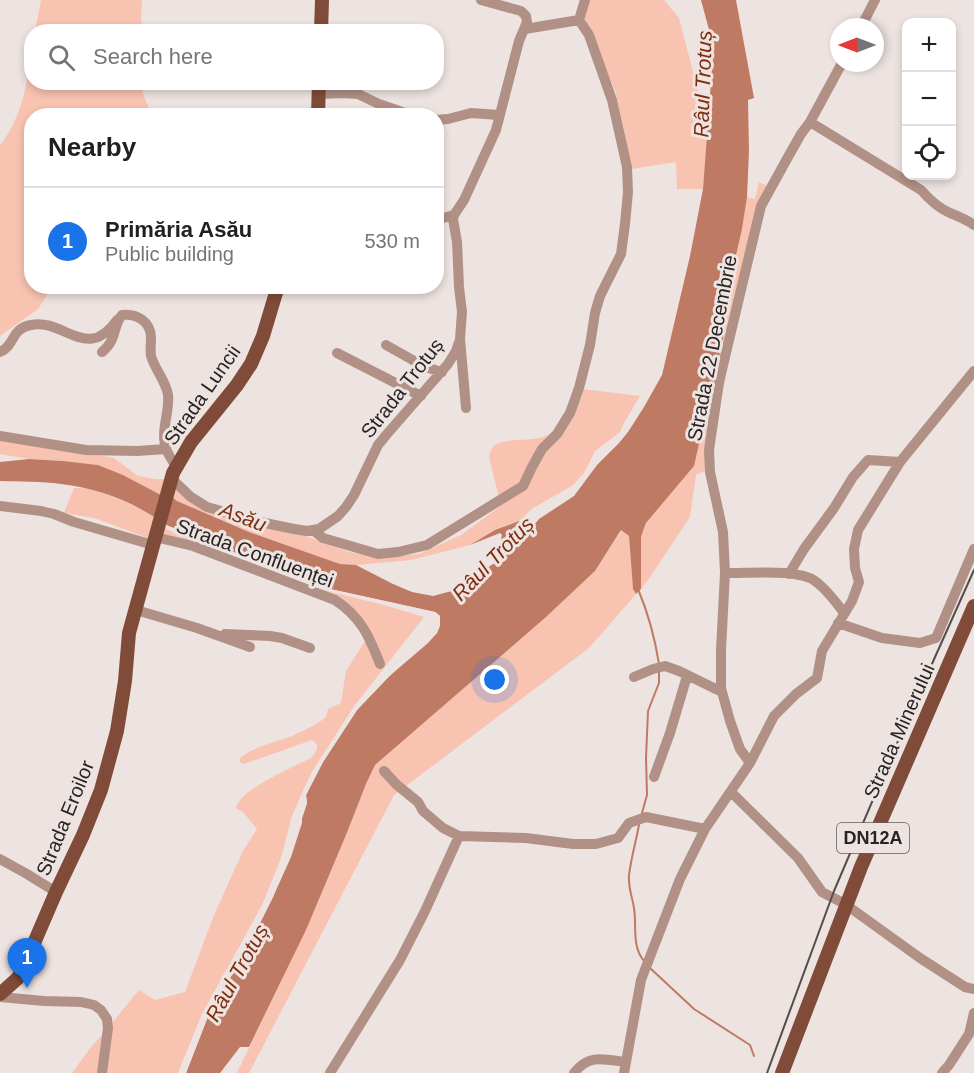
<!DOCTYPE html>
<html lang="en">
<head>
<meta charset="utf-8">
<style>
	body { margin:0; font-family:Arial,sans-serif; background:#f2f2f2; color:#202124 }
	.controls { position:absolute; right:18px; top:18px; display:grid; overflow:hidden; border-radius:12px; box-shadow:0 3px 9px #0003 }
	.controls button { width:54px; height:54px; display:grid; place-items:center; padding:0; border:0; border-bottom:2px solid #e0e0e0; background:#fff; color:#202124; font:30px sans-serif }
	.compass { position:absolute; left:830px; top:18px; width:54px; height:54px; border-radius:50%; background:#fff; box-shadow:0 3px 9px #0003; rotate:270deg }
	.you { position:absolute; left:495px; top:680px; width:21px; height:21px; margin:-15px; border:4px solid #fff; border-radius:50%; background:#1a73e8; box-shadow:0 0 0 9px #1a73e833 }
	.badge { display:grid; place-items:center; width:39px; height:39px; border-radius:50%; background:#1a73e8; color:#fff; font-size:20px; font-weight:700 }
	.pin { position:absolute; translate:-50% -50px; filter:drop-shadow(0 2px 3px #0008) }
	.pin::after { content:''; position:absolute; top:32px; width:21px; height:18px; background:inherit; clip-path:polygon(0 0,100% 0,50% 100%) }
	.list { margin:0; padding:0; list-style:none }
	h2 { display:flex; justify-content:space-between; align-items:center; height:78px; margin:0; padding:0 24px; font-size:26px }
	h2 small { font-size:20px; font-weight:400; color:#757577 }
	.list li { display:grid; grid-template-columns:39px 1fr auto; gap:18px; align-items:center; box-sizing:border-box; height:108px; padding:0 24px; border-top:2px solid #e0e0e0 }
	.list b { display:block; font-size:22px; white-space:nowrap }
	.list p { margin:0; font-size:20px; white-space:nowrap; color:#757577 }
	.list em { font-size:20px; font-style:normal; color:#757577 }
	.icon { flex:none; width:33px; height:33px; fill:none; stroke:currentColor; stroke-width:2; stroke-linecap:round; stroke-linejoin:round }
	.map { position:relative; flex:none; width:974px; height:1073px; overflow:hidden }
	.search { position:absolute; background:#fff; box-shadow:0 3px 9px #0003; left:24px; top:24px; width:420px; height:66px; display:flex; align-items:center; gap:15px; box-sizing:border-box; padding:0 21px; border-radius:24px; color:#757577; font-size:22px }
	.panel { position:absolute; background:#fff; box-shadow:0 3px 9px #0003; left:24px; top:108px; width:420px; height:186px; border-radius:24px }
	.map>svg:first-child { display:block }
</style>
</head>
<body>
<div class="map">
<svg width="974" height="1073" viewBox="0 0 974 1073">
	<rect width="100%" height="100%" fill="#ede3e0"/>
	<path fill="#f9c3b1" d="M41 0H142L141 18 143 31H35Z
		M587 0H664L679 18 708 129 703 189H677L676 162 632 169 616 93 585 19Z
		M31 56 32 82 142 83 143 94 152 115 32 116V286L52 287 38 309 0 336V145C20 121 27 86 31 56Z
		M759 182 774 190 764 209 733 339 708 469 696 475 690 517 648 580 641 589V537L646 523 694 466 723 339 727 295 742 229 747 197 755 199Z
		M574 388 640 396 625 421 620 432 595 451 584 473 572 486 533 508 519 521 495 530 470 545 411 560 356 565 340 564 249 532 177 501 171 496 159 494 123 475 98 465 63 461 29 459 0 454V437L114 458 138 476 156 479H164L174 487 209 504 309 537 349 552 381 558 419 554 461 535 501 506 489 457C490 453 491 448 495 445 505 437 536 443 550 434 562 426 569 402 574 388Z
		M74 488C80 488 87 488 93 490 110 495 160 514 167 529L174 533 319 589 384 605 424 617 355 705 313 770 305 786 292 816 281 858 262 905 202 1014 178 1073H72L91 1047 102 1035 139 990 155 1000 185 992 214 915 243 851 257 829 243 812 236 808C239 790 293 767 311 758 316 753 321 744 312 740L244 764 241 763 239 760C248 748 277 742 292 736 303 731 316 725 326 717L328 709 341 703 346 671 367 638 360 627 335 604 193 550 156 541 94 518 64 513Z
		M622 530 629 536 633 589 636 594 589 648 394 795 249 1073H237L306 930 346 835 366 784 375 765 546 617 595 571Z"/>
	<path fill="#bf7a64" d="M701 0H736L754 98 748 100 749 151 747 197 742 229 727 295 723 339 694 466 646 523 643 531 641 537V589L636 594 633 589 629 536 621 530 595 571 546 617 375 765 366 784 346 835 306 930 249 1047H240L220 1073H186L207 1019 252 939 273 897 291 857 302 823V818L307 803 306 795 323 762 357 710 386 679 428 643 437 633 440 616 435 612 321 587 166 525C136 503 99 488 61 484 41 481 20 482 0 481V462L29 459 63 461 98 465 123 475 159 494 171 496 177 501 249 532 340 564 356 565 393 584 412 592 433 596 459 589 474 576 501 559 523 536 520 534 501 539 502 535 500 533 470 545 495 530 519 521 521 529 534 525 539 519 574 496 597 465 619 443 628 432 644 407 662 375 690 256 703 189 713 54 711 37Z"/>
	<path fill="#ede3e0" d="M166 525 306 582 321 587 435 612 440 616V626L437 633 406 659 357 710 323 762 306 795 307 803 302 818 299 820 304 802 303 794 321 761 355 709 384 677 426 641 434 631 437 625V618L433 615 320 589 305 585 167 529Z
		M286 859 273 897 252 939 207 1019 186 1073H183L204 1018 249 938Z"/>
	<g fill="none" stroke-linecap="round" stroke-linejoin="round">
		<path stroke="#bf7a64" stroke-width="2" d="M638 589C648 613 655 638 659 664
			M642 813 647 795 646 758 648 711 659 683V672
			M639 825C636 841 631 859 629 875 628 887 632 896 634 908 637 926 631 947 645 962
			M650 968 694 1009 750 1045 754 1056"/>
		<path stroke="#b19186" stroke-width="10" d="M861 27 875 0
			M525 29 579 20
			M318 94 343 93 358 94 379 104 414 116
			M436 120 448 119 471 113 499 115
			M810 122 921 190C929 199 937 207 948 212 957 216 966 219 974 225
			M436 220 454 215
			M386 345 425 367 442 372
			M0 352C16 345 10 329 31 325 64 318 87 363 117 320
			M102 352C118 339 112 327 122 315 137 313 151 322 151 338 151 344 150 350 151 356 155 370 166 381 168 395 170 413 159 433 167 451 169 456 173 461 176 467
			M337 353 421 396
			M466 408 460 339 462 312 459 287 457 242 453 219 454 215 464 200 496 130 519 41 527 22 526 16 521 11 481 0
			M0 436 86 450 137 451 166 449
			M171 478 191 497 207 507 260 522 294 529 307 531 319 529 338 516 346 507 354 495 378 445 387 434 448 364 456 351 459 342
			M0 506 41 511 54 514 74 522 153 545
			M313 530 323 538 378 554 398 552 427 545 523 486 532 467 542 449 557 434 570 413 579 388 590 345 595 313 600 296 621 254 625 224 628 192 627 167 612 100 589 35 579 20 585 0
			M155 537 193 546 335 600C361 617 369 636 380 664
			M725 573C747 574 797 568 815 581 826 589 836 602 844 613
			M789 574 804 549 834 508 853 477 868 460 900 462
			M136 610 197 628 250 647
			M838 623 882 638 920 643 936 638 974 549
			M225 634 270 636 282 638 310 648
			M634 677 653 669 665 666 679 671 722 692
			M750 763 740 749 730 721 721 688V650L725 573 723 532 710 472 709 450 719 382 761 206 788 157 801 134 810 122 842 63
			M384 771 397 785 418 802 423 811 443 828 459 836 526 838 573 844H596L618 838 629 823 646 817 705 829
			M654 777 670 733 687 676
			M731 792 798 858 822 892 845 904 920 958 965 987 974 989
			M0 859 27 874 56 892
			M0 997 44 1001 81 1002 94 1005 101 1010 107 1019 108 1028 102 1073
			M330 1073 400 960 425 911 459 836
			M574 1073C589 1054 603 1059 625 1062
			M624 1073 641 980 680 879 705 829 750 763 774 716 796 694 817 678 822 651 852 601 859 582 855 568 854 549 858 530 900 462 974 371
			M942 1073 949 1065 969 1034 974 1013"/>
		<path stroke="#804b39" stroke-width="14" d="M321 32 322 0
			M318 116 319 82
			M0 994 18 978 22 971 56 892 83 835 101 790 117 731 125 681 129 633 173 473 191 442 237 385 251 364 263 336 278 286
			M782 1073 861 867 974 606"/>
		<path stroke="#524e4c" stroke-width="2" d="M767 1073 834 891 910 713 974 570"/>
	</g>
	<g text-anchor="middle" stroke-width="6" stroke-linejoin="round" paint-order="stroke">
		<rect fill="#ede3e0" stroke="#625d5c" stroke-width="1.5" x="837" y="823" width="72" height="30" rx="4.5"/>
		<g font-size="18" font-weight="bold" fill="#272423">
			<text x="873" y="844">DN12A</text>
		</g>
		<g font-size="20" fill="#272423" stroke="#ede3e0">
			<text transform="translate(712 348) rotate(-79)" y="7">Strada 22 Decembrie</text>
			<text transform="translate(402 388) rotate(-52)" y="7">Strada Trotuș</text>
			<text transform="translate(202 395) rotate(-55)" y="7">Strada Luncii</text>
			<text transform="translate(255 553) rotate(20)" y="7">Strada Confluenței</text>
			<text transform="translate(899 731) rotate(-66)" y="7">Strada Minerului</text>
			<text transform="translate(65 818) rotate(-68)" y="7">Strada Eroilor</text>
		</g>
		<g font-size="21" font-style="italic" fill="#802d0e" stroke="#ede3e0">
			<text transform="translate(703 84) rotate(-88)" y="7">Râul Trotuș</text>
			<text transform="translate(243 517) rotate(21)" y="7">Asău</text>
			<text transform="translate(493 559) rotate(-46)" y="7">Râul Trotuș</text>
			<text transform="translate(237 973) rotate(-61)" y="7">Râul Trotuș</text>
		</g>
	</g>
</svg>
<div class="controls">
<button>+</button>
<button>−</button>
<button><svg class="icon" aria-label="locate" viewBox="0 0 24 24"><circle cx="12" cy="12" r="6"/><path d="M12 2v4M12 18v4M2 12h4M18 12h4"/></svg></button>
</div>
<svg class="compass" viewBox="-18 -18 36 36"><path d="M0-13l5 13h-10z" fill="#e53935"/><path d="M0 13l5-13h-10z" fill="#757577"/></svg>
<div class="you"></div>
<div class="pin badge" style="left:27px;top:988px">1</div>
<div class="search"><svg class="icon" aria-label="search" viewBox="0 0 24 24"><circle cx="10" cy="10" r="6"/><path d="M15 15l6 6"/></svg>Search here</div>
<section class="panel">
<h2>Nearby<small></small></h2>
<ul class="list">
<li><span class="badge">1</span><div><b>Primăria Asău</b><p>Public building</p></div><em>530 m</em></li>
</ul>
</section>
</div>
</body>
</html>
